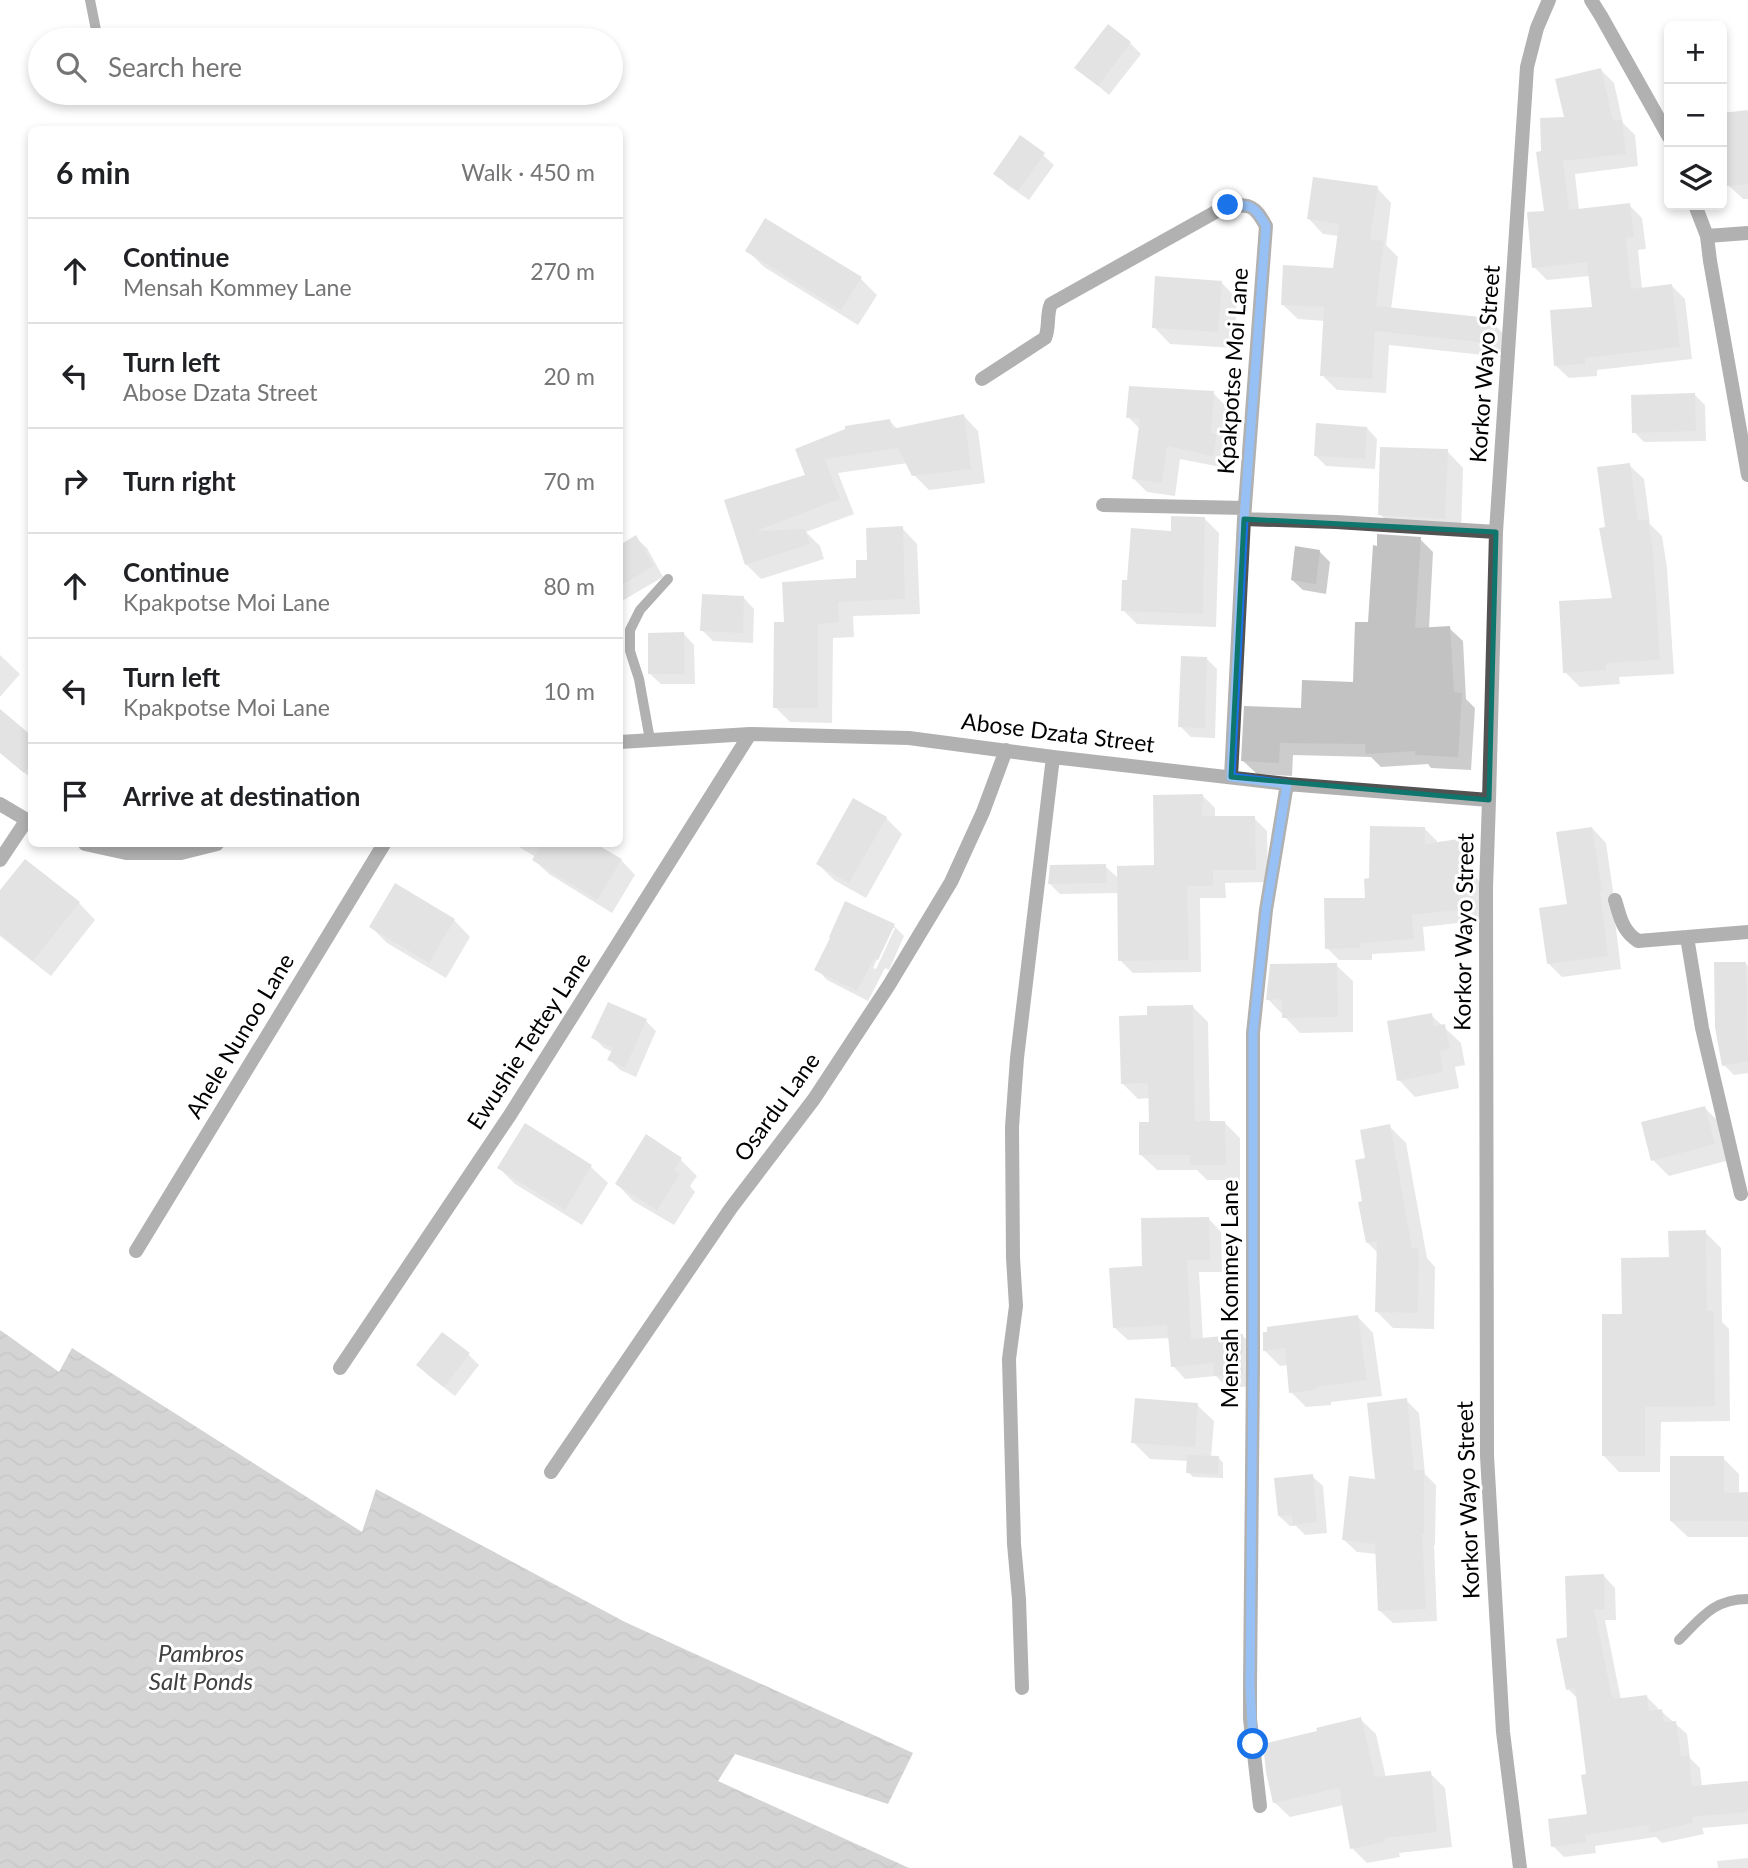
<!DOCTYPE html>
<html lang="en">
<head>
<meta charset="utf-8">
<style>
	body { margin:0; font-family:Lato,sans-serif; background:#f2f2f2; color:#202124 }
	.controls { position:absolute; right:21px; top:21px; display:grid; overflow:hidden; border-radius:10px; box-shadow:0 4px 10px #0003 }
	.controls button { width:63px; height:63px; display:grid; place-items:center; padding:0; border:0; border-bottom:2px solid #e0e0e0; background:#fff; color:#202124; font:35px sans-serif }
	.stop { position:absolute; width:21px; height:21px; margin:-16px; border:5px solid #1a73e8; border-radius:50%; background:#fff }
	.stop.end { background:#1a73e8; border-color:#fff; box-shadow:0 2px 7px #0008 }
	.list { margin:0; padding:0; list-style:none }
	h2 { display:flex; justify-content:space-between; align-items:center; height:91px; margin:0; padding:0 28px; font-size:30px }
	h2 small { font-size:23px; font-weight:400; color:#757577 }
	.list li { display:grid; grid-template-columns:46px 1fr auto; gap:21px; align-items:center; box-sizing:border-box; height:105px; padding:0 28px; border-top:2px solid #e0e0e0 }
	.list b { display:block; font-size:26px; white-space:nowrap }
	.list p { margin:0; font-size:23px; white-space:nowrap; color:#757577 }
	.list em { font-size:23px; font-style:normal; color:#757577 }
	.icon { flex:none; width:38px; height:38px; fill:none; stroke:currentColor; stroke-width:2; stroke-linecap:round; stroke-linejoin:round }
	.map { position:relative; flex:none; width:1748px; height:1868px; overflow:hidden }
	.search { position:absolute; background:#fff; box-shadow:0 4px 10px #0003; left:28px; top:28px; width:595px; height:77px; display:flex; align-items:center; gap:18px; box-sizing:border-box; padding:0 24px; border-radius:38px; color:#757577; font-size:26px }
	.panel { position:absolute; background:#fff; box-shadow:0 4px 10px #0003; left:28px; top:126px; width:595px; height:721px; border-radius:10px }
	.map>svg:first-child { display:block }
</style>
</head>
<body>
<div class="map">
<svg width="1748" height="1868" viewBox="0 0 1748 1868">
	<defs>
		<pattern id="water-waves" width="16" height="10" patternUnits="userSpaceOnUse" patternTransform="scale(1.75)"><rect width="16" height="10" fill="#a0a0a0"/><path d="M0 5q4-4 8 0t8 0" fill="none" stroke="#888"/></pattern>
	</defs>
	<rect width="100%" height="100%" fill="#fff"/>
	<path fill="url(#water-waves)" d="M0 1330 59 1372 72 1348 362 1532 376 1489 625 1622 913 1753 888 1804 735 1754 718 1781 909 1868H0Z"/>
	<path fill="#0003" fill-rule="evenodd" d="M1108 26 1130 43 1141 54 1109 95 1077 68Z
		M1601 70 1614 83 1623 123 1635 135 1638 166 1575 174 1579 210 1629 205 1642 218 1646 249 1638 250 1642 289 1672 286 1685 299 1692 359 1597 370V376L1569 378 1555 365 1594 309 1590 276 1547 280 1534 267 1546 212 1543 153Z
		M1748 112V199H1743L1728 185Z
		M1043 155 1054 165 1029 200 1006 184 996 173Z
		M1377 188 1391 203 1386 245 1398 257 1391 309 1489 320 1504 334 1502 357 1389 345 1386 393 1337 390 1322 375 1325 321 1298 319 1283 305 1335 270 1339 236 1323 234 1309 219Z
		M747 250 861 279 877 295 858 325 764 267Z
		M1221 282 1237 299 1234 348 1170 344 1154 327Z
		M1213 393 1227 407 1224 444 1230 450 1226 468 1180 459 1175 496 1147 492 1134 479 1140 429 1128 417Z
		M1694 394 1705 405 1706 441 1644 442 1634 432Z
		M964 416 978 431 985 483 929 490 914 475 908 463 838 473 854 514 806 532 820 546 824 559 761 579 746 564 727 501 807 476 797 450 890 421 898 430Z
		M1367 428 1377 439 1375 469 1326 466 1315 455Z
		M1447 451 1463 468 1461 535 1396 531 1380 514Z
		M1629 465 1644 479 1650 524 1662 536 1667 568 1674 674 1619 677 1620 684 1580 687 1565 672 1614 599 1607 528Z
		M1205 519 1219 533 1216 627 1137 624 1123 610 1128 582 1172 533Z
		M902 528 917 544 920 614 853 616 854 637 833 638 832 723 790 722 775 707 786 623 858 580 869 561Z
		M636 538 647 548 663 577 622 601 620 598V547Z
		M1420 539 1433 552 1429 629 1449 628 1463 641 1466 699 1475 708 1471 770 1431 768 1428 764 1381 767 1371 757 1293 755 1292 776 1257 774 1243 761 1303 710 1355 683 1370 624 1379 548Z
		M1319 551 1330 562 1326 594 1303 590 1292 580Z
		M744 598 754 609 753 643 713 641 702 630Z
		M684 634 694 645 695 684H661L650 674Z
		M0 655 20 674 0 697Z
		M1207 659 1217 669 1215 738 1191 737 1180 726Z
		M0 712 32 739V779L0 752Z
		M1202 795 1215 808V817L1254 818 1267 831 1268 882 1225 883 1226 898H1200L1201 972 1133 973 1120 960 1119 893 1060 894 1050 884 1105 866 1119 879 1156 867Z
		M886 818 902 834 866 898 834 880 818 864Z
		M1424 828 1437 841V844L1457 841 1470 853 1473 874 1480 882 1484 920 1423 927 1425 951 1372 954V960H1339L1327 948 1367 899 1371 880Z
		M1592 828 1606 843 1615 905H1613L1621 969 1562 977 1548 963 1569 906Z
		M514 844H593L621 860 635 875 612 913 549 874 534 860 536 857Z
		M0 893 79 903 95 920 51 976 0 936Z
		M454 920 470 937 446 978 387 943 371 927Z
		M894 926 904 936 889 970 885 968 868 1001 827 980 817 969ZM891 928H895L876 969 873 968Z
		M1746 964 1748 966V1073L1734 1075 1724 1065Z
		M1336 965 1353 981V1032L1300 1033 1268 999Z
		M1193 1007 1208 1022 1210 1123 1224 1122 1240 1138V1180H1207L1197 1170H1157L1141 1155 1151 1124 1150 1098 1138 1099 1122 1083 1149 1017Z
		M1431 1015 1461 1043 1465 1065 1455 1067 1459 1088 1415 1097 1399 1080Z
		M646 1021 656 1031 636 1077 620 1070 609 1059 612 1052 604 1048 594 1038Z
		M1705 1108 1721 1124 1730 1160 1669 1176 1653 1160Z
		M525 1125 591 1167 608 1183 582 1225 515 1184 499 1168Z
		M1389 1126 1406 1143 1427 1258 1435 1267 1434 1329 1393 1328 1377 1312 1378 1253 1367 1242 1364 1203 1367 1159Z
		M646 1137 681 1160 697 1176 690 1186 695 1192 674 1225 633 1201 617 1184Z
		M1209 1219 1221 1232 1222 1272H1199L1203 1340 1243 1336 1255 1349V1386L1228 1388 1216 1376 1185 1379 1173 1366 1170 1338 1128 1340 1115 1328 1144 1267Z
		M1705 1232 1721 1248 1722 1322 1729 1329 1730 1421 1661 1422 1660 1472H1619L1604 1456 1624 1316 1671 1259Z
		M1358 1317 1373 1333 1382 1396 1331 1402V1405L1306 1407 1291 1392 1288 1365 1280 1366 1264 1350Z
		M469 1355 479 1365 455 1396 429 1376 418 1365Z
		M1406 1400 1419 1413 1425 1474 1436 1485 1435 1545H1434L1437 1621 1393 1623 1380 1611 1377 1554 1357 1552 1344 1540 1377 1481Z
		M1197 1405 1214 1421 1211 1458H1219L1223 1463V1478L1193 1477 1188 1472 1189 1461 1150 1459 1133 1442Z
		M1723 1458 1739 1474V1494H1748V1537H1688L1671 1521Z
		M1312 1476 1323 1486 1327 1533 1305 1535 1296 1526H1290L1279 1516Z
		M1604 1576 1615 1588 1616 1620H1605L1621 1700 1646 1696 1658 1708V1711H1661L1687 1734 1690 1758 1700 1768 1702 1787 1748 1783V1824L1702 1828 1704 1834 1662 1843 1656 1837 1595 1846 1596 1853 1564 1857 1553 1846 1590 1815 1588 1775 1578 1699 1568 1689 1569 1638Z
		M1360 1719 1376 1734 1386 1778 1430 1773 1445 1788 1452 1847 1399 1853 1400 1857 1367 1863 1352 1848 1344 1805 1290 1817 1274 1802 1319 1733Z
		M1748 1858V1868H1718L1717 1861Z"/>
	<path fill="#c2c2c2" d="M1108 24 1131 42 1098 86 1074 68Z
		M1601 68 1613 121 1622 120 1626 154 1563 161 1569 210 1630 203 1634 237 1626 238 1631 289 1672 284 1680 347 1585 358V364L1554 366 1550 310 1592 307 1587 262 1532 268 1527 212 1544 211 1536 152 1541 151 1540 118 1564 117 1555 79Z
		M1748 110V184L1727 186 1722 113Z
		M1020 135 1045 153 1018 191 993 174Z
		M1313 177 1378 186 1370 239 1384 241 1376 306 1490 318 1488 343 1375 331 1372 379 1320 376 1324 307 1281 305 1283 265 1333 268 1339 224 1307 219Z
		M765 218 862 277 841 310 745 251Z
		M1155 276 1222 281 1218 332 1152 328Z
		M1129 386 1214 391 1211 433 1217 434 1213 456 1167 446 1162 483 1132 479 1140 418H1126Z
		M1695 393 1696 431 1632 433 1631 395Z
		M964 414 971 469 912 476 898 448 825 459 840 499 756 531 805 529 810 544 745 565 724 500 805 475 795 449 845 429V426L890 419 892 429Z
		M1316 423 1367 427 1365 459 1314 456Z
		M1380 447 1448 449 1445 519 1378 515Z
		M1630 463 1638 521 1648 519 1653 552 1660 660 1606 663V670L1563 673 1559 601 1612 598 1599 528 1605 527 1597 467Z
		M1171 516 1205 517 1203 614 1121 611 1122 580H1127L1131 528 1171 531Z
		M903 526 905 599 838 602 839 622 818 624V708H773L774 622H784L782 582 856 578V560H867L866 528Z
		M1377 534 1421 537 1415 628 1450 626 1454 692 1462 693 1458 757 1415 755 1416 751 1366 754 1365 744 1280 743 1279 763 1241 761 1244 706 1301 708 1302 680 1353 682 1355 622H1368L1373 545 1377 546Z
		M636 535 654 566 620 586V545Z
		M1295 546 1320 550 1316 584 1291 580Z
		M702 594 744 596 743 633 700 631Z
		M684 632 685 674H648V633Z
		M1181 656 1207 657 1205 728 1178 727Z
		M0 709 32 736V764L24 773 0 753Z
		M1203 794 1202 816H1255L1256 870H1213V886H1187L1189 960 1118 961 1117 866 1154 865 1153 795Z
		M853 798 887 817 849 883 816 864Z
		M1370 826 1425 827V844L1458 839 1462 868H1468L1473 908 1412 915 1414 939 1360 943 1361 948 1325 949 1324 898H1365L1364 879 1369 878Z
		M1592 827 1602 891H1600L1608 956 1547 964 1539 908 1567 904 1556 832Z
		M542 844H596L622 859 597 900 532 860Z
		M25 859 80 902 33 961 0 934V890Z
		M1106 864 1107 883 1048 884 1050 865Z
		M395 883 455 919 429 963 369 927Z
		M845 901 895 924 878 960 874 958 857 991 814 970 830 938 829 937Z
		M1714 962H1746L1748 1061 1722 1066 1715 1027Z
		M1337 963 1338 1017 1282 1018V999L1266 1000 1270 964Z
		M608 1002 647 1019 625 1068 607 1060 613 1048 591 1038Z
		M1193 1005 1195 1121H1225L1226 1165H1190V1155H1139V1122H1149L1148 1083 1121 1084 1119 1016 1147 1015V1006Z
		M1432 1013 1434 1026 1445 1024 1450 1049 1440 1051 1443 1072 1397 1081 1387 1021Z
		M1705 1106 1715 1144 1651 1161 1641 1122Z
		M525 1123 592 1165 565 1210 497 1168Z
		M1390 1124 1412 1248 1419 1249 1418 1313 1375 1312 1377 1241 1366 1243 1358 1202 1362 1201 1355 1160 1365 1158 1360 1130Z
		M646 1134 682 1158 674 1170 680 1174 657 1210 615 1184Z
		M1209 1217 1210 1260H1187L1191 1339 1243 1334V1354H1241L1243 1374 1214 1376 1213 1363 1171 1367 1167 1325 1113 1328 1109 1268 1142 1266 1141 1218Z
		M1706 1230 1707 1311H1714L1715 1406 1645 1407V1456H1602V1314H1622L1621 1258 1669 1257 1668 1231Z
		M1358 1315 1367 1380 1316 1387V1390L1289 1393 1285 1348 1263 1351V1332H1267V1327Z
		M442 1332 470 1353 444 1387 416 1365Z
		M1135 1398 1198 1403 1195 1447 1131 1443Z
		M1407 1398 1414 1470H1424V1534H1422L1426 1609 1378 1611 1375 1544 1342 1540 1349 1476 1375 1479 1367 1403Z
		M1187 1455 1219 1456 1218 1474 1186 1473Z
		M1670 1456H1724V1493L1748 1492V1521H1670Z
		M1313 1474 1317 1522 1293 1525 1292 1515 1278 1516 1274 1478Z
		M1604 1574 1605 1609H1594L1612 1697 1614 1696V1699L1647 1695 1649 1711 1662 1709 1664 1722 1676 1721 1681 1756 1689 1755 1692 1786 1748 1781V1812L1692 1817 1693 1823 1649 1833 1648 1825 1585 1835 1586 1842 1551 1847 1548 1819 1587 1814 1581 1775 1586 1774 1575 1688 1566 1690 1556 1639 1567 1637 1565 1576Z
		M1361 1717 1375 1777 1431 1771 1437 1832 1385 1838V1842L1350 1849 1339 1788 1273 1803 1266 1772 1263 1744 1317 1731 1316 1728Z"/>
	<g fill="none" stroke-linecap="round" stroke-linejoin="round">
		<path stroke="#525252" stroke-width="10" d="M90 0 98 40
			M650 740 639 679 630 651V630L640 610 668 579
			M1679 1640C1702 1617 1714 1599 1748 1599"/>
		<path stroke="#525252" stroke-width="14" d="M1591 0 1601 16 1669 137
			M1695 205 1707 236 1710 261 1748 475
			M1707 236 1748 233
			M982 379 1045 338C1050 327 1046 315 1051 304L1228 205C1252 205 1254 205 1266 226L1244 519 1231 777
			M1103 505 1245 508
			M1244 519 1336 522 1496 532
			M620 742 750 734 909 738 1053 757 1287 784 1489 800
			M0 804 32 823
			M85 844 126 853H181L217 844
			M0 860 26 821
			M1615 900C1620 916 1622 931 1638 941L1748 932
			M1687 937 1702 1028 1741 1194
			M136 1251 384 844
			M340 1368 510 1115 750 734
			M551 1472 731 1208 814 1099 889 985 951 882 983 812 1006 750
			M1022 1688 1019 1599 1014 1544 1009 1359 1016 1306 1013 1258 1012 1127 1017 1058 1053 757
			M1260 1806 1250 1719V1685L1253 1367V1033L1266 910 1287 784
			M1520 1868 1503 1732 1487 1456 1486 888 1489 800 1496 532 1527 67 1537 28 1549 0"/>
	</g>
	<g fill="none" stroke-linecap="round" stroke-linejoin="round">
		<path stroke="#1a73e8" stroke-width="9" d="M1228 205C1252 205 1254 205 1266 226L1244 519 1231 777 1287 784 1266 910 1253 1033V1367L1250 1685 1253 1744"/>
	</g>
	<path d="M0 0H1748V1868H0ZM1244 519 1496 532 1489 800 1231 777Z" fill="#fff" fill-opacity=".55" fill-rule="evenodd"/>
	<path fill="none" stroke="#0f766e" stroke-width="5" stroke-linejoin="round" d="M1244 519 1496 532 1489 800 1231 777Z"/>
	<g text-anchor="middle" stroke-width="6" stroke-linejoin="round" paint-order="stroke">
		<g font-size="23" fill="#000" stroke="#fff">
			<text transform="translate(1485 364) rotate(-86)" y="8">Korkor Wayo Street</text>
			<text transform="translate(1233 371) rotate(-86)" y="8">Kpakpotse Moi Lane</text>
			<text transform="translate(1058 733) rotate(7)" y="8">Abose Dzata Street</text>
			<text transform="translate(1464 932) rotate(-89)" y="8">Korkor Wayo Street</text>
			<text transform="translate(240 1036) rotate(-59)" y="8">Ahele Nunoo Lane</text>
			<text transform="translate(529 1041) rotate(-57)" y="8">Ewushie Tettey Lane</text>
			<text transform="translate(777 1107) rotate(-54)" y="8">Osardu Lane</text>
			<text transform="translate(1230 1294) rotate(-90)" y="8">Mensah Kommey Lane</text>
			<text transform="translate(1468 1500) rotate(-92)" y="8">Korkor Wayo Street</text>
		</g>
		<g font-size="24" font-style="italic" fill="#414141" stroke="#fff">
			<text x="201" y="1662">Pambros<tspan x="201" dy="28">Salt Ponds</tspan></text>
		</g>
	</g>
</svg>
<div class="controls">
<button>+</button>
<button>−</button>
<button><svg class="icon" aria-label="layers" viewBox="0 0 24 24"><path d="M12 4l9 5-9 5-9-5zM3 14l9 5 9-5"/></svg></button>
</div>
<div class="stop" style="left:1253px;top:1744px"></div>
<div class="stop end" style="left:1228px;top:205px"></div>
<div class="search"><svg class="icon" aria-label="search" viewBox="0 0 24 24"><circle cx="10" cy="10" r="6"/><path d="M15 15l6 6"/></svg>Search here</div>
<section class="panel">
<h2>6 min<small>Walk · 450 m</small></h2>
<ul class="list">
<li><svg class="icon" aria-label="ahead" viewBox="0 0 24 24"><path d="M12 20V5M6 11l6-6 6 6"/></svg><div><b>Continue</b><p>Mensah Kommey Lane</p></div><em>270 m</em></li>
<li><svg class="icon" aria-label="left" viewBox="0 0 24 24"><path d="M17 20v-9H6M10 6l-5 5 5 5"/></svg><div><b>Turn left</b><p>Abose Dzata Street</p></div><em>20 m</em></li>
<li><svg class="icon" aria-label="right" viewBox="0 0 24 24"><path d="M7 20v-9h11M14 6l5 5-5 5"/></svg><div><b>Turn right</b></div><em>70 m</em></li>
<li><svg class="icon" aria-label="ahead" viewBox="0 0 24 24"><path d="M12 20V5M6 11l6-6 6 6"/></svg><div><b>Continue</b><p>Kpakpotse Moi Lane</p></div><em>80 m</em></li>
<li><svg class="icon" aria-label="left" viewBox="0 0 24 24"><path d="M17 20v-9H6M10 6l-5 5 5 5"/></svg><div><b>Turn left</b><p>Kpakpotse Moi Lane</p></div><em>10 m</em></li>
<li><svg class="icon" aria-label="arrive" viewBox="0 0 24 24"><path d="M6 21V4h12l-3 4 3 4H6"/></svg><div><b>Arrive at destination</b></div></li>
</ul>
</section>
</div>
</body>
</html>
